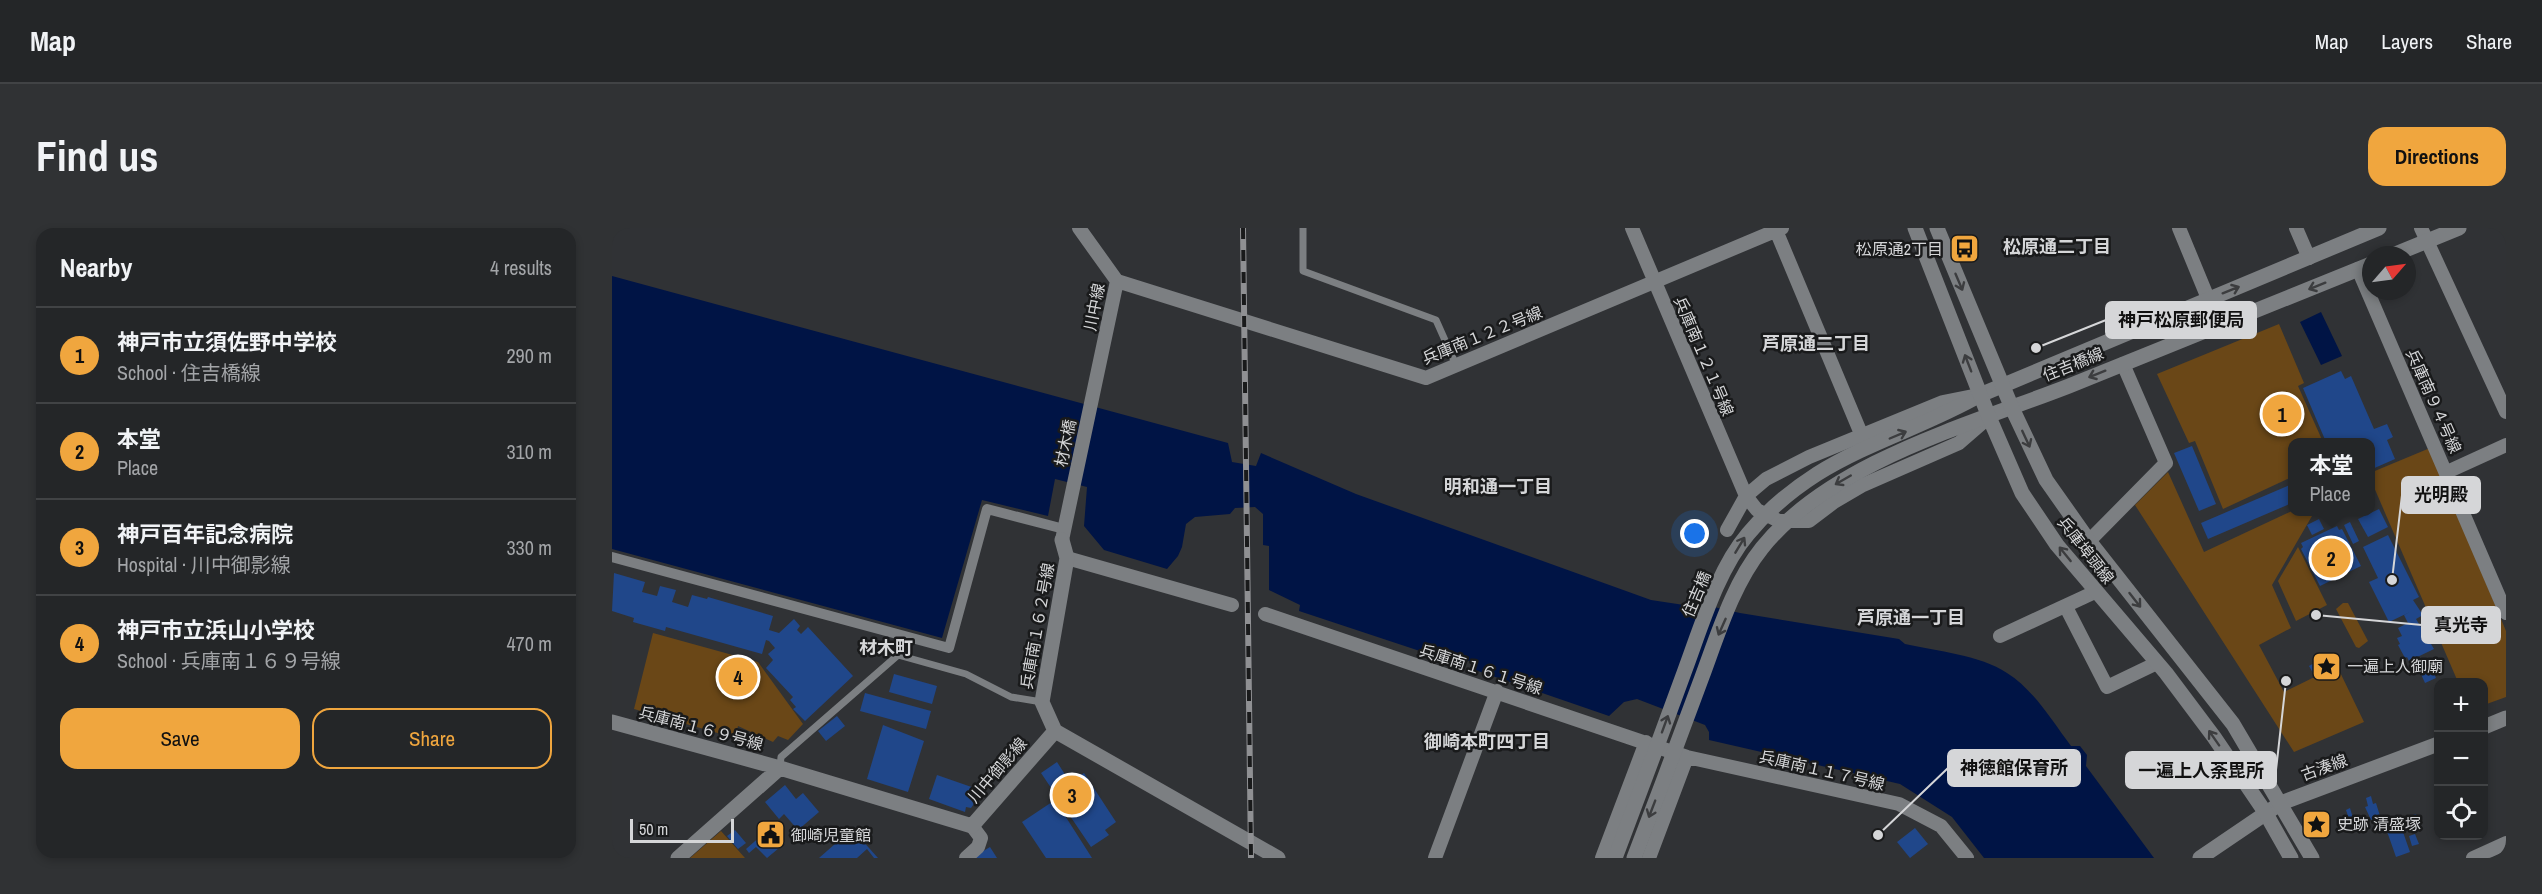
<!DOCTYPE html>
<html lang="en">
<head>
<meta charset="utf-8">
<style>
	body { margin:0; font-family:"Archivo Narrow","Noto Sans JP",sans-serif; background:#303234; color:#f1f3f6 }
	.controls { position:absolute; right:18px; bottom:18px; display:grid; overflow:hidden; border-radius:12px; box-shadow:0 3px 9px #0003 }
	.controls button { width:54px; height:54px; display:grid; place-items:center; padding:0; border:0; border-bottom:2px solid #414345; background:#242628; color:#f1f3f6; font:30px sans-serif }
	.compass { position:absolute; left:1750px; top:18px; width:54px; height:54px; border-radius:50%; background:#242628; box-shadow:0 3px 9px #0003; rotate:62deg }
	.scale { position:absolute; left:18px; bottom:15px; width:104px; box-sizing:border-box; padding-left:6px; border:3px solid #d5d6d8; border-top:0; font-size:16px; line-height:21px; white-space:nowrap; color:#d5d6d8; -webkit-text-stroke:4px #191a1b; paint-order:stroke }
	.you { position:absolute; left:1083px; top:306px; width:21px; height:21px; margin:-15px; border:4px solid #fff; border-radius:50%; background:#1a73e8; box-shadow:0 0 0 9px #1a73e833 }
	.badge { display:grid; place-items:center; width:39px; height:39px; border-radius:50%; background:#f0a63e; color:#111; font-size:20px; font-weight:700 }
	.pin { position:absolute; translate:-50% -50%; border:3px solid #fff; box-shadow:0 2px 6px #0006 }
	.popup { position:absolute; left:1676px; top:210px; width:87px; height:78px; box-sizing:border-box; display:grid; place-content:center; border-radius:12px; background:#242628; filter:drop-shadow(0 2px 4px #0005); font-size:20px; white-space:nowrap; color:#a3a5a8 }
	.popup b { font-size:22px; color:#f1f3f6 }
	.popup::after { content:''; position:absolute; left:50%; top:100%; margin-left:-12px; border:12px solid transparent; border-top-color:#242628 }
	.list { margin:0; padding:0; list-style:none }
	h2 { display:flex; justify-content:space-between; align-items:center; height:78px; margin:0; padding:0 24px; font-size:26px }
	h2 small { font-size:20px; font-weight:400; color:#a3a5a8 }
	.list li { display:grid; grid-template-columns:39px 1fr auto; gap:18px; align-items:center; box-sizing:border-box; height:96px; padding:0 24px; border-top:2px solid #414345 }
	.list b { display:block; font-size:22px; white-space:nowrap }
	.list p { margin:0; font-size:20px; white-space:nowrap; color:#a3a5a8 }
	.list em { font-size:20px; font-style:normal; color:#a3a5a8 }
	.actions { display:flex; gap:12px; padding:18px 24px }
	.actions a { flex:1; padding:14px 0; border:2px solid #f0a63e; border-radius:18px; text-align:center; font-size:21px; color:#f0a63e }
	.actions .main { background:#f0a63e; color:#111 }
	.icon { flex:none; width:33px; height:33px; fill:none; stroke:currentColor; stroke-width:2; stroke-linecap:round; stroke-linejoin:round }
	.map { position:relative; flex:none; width:1894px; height:630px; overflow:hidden; border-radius:18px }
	header { display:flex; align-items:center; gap:36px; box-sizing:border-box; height:84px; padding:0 30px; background:#242628; border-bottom:2px solid #414345 }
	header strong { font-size:28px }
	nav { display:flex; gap:33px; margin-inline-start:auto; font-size:21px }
	.intro { display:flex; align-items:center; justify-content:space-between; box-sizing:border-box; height:144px; padding:0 36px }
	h1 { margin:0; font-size:42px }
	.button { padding:15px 27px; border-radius:18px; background:#f0a63e; color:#111; font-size:21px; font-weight:700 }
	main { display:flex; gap:36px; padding:0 36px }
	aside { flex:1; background:#242628; border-radius:18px; box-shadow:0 3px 9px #0003 }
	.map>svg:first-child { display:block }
</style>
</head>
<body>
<header>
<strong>Map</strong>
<nav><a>Map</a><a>Layers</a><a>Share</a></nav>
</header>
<div class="intro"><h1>Find us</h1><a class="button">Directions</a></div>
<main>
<aside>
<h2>Nearby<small>4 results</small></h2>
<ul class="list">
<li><span class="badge">1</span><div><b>神戸市立須佐野中学校</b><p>School · 住吉橋線</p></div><em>290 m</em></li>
<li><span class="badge">2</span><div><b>本堂</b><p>Place</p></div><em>310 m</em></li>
<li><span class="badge">3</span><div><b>神戸百年記念病院</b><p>Hospital · 川中御影線</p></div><em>330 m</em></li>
<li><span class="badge">4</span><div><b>神戸市立浜山小学校</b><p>School · 兵庫南１６９号線</p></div><em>470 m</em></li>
</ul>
<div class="actions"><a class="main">Save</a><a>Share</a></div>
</aside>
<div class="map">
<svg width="1894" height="630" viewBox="0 0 1894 630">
	<rect width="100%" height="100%" fill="#303235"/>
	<path fill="#6a4717" d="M1667 96 1692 155 1686 158 1711 214H1680V249L1611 281 1583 213 1577 215 1545 146Z
		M1818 220 1894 403V469L1872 477V454H1846L1758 250V245Z
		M1556 244 1592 324 1680 283 1698 284 1700 288 1660 357 1679 400 1647 417 1672 464 1725 438 1752 494 1682 524 1523 277Z
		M1686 319 1715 377 1684 393 1666 353Z
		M1731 375H1736L1756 413 1747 420 1744 419 1724 381Z
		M41 405 146 434 191 496 176 512 166 508 161 514 126 498 123 510 22 481Z
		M109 603 133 630H78Z"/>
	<path fill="#001445" d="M0 48 616 215 620 234 644 238 649 225 744 266 1039 372 1072 377 1080 374 1128 385 1287 411 1293 416C1325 423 1368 427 1395 445 1422 462 1440 493 1459 518H1468L1475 527 1474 538 1542 630H1372L1340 589 1288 556 1097 512V504L1093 497 1025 471 1012 474 997 488 860 441 862 435 842 427 835 432 687 383 688 377 657 362V318L651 317V286L643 279 623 280 618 286 583 289 574 296 570 319 566 328 555 341 492 322 472 298 475 259 443 251 436 288 370 272 330 410 0 321Z
		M1709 84 1730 128 1709 137 1688 94Z"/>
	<path fill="#20478a" d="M1729 143 1733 151 1739 148 1762 201 1775 196 1781 209 1775 212 1783 231 1758 242V214H1714L1691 160Z
		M1580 218 1604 276 1587 283 1562 225Z
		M1680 256V275L1596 311 1589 295Z
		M1767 281 1776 299 1756 309 1746 291Z
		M1707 291 1712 301 1700 307 1695 297Z
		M1738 294 1747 313 1741 316 1732 297Z
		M1725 298 1727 302 1730 301 1749 338 1708 358 1689 321 1691 319 1689 315Z
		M1776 307 1807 369 1801 372 1811 387 1804 391 1822 421 1797 433 1795 429 1793 430 1786 417 1788 416 1785 410 1790 408 1786 400 1796 395 1792 387 1798 384 1777 394 1757 354 1766 350 1751 319Z
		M2 345 33 354 30 364 45 368 48 358 64 362 60 374 76 379 80 367 95 371 96 369 161 388 157 402 167 405 182 391 188 398 185 402 189 406 196 399 241 448 193 493 181 481 184 479 178 472 181 469 154 440 161 432 156 426 163 420 157 413 154 412 150 426 54 399 53 403 21 394 22 390 0 383Z
		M1704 434 1708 442 1701 445 1697 438Z
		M1819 439 1824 450 1813 455 1808 444Z
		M282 446 325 458 320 476 277 464Z
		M253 465 319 483 314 501 248 483Z
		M225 488 233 498 214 513 206 503Z
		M271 497 312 513 296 564 255 551Z
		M445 534 454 548 457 547 460 552 472 545 504 594 493 602 497 607 479 619 429 545Z
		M325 547 371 563 359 580 354 579 353 584 317 571Z
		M173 557 184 571 191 565 207 584 186 602 172 586 167 591 153 574Z
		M1759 568 1761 576 1764 575 1768 588 1759 592 1753 579 1756 578 1754 570Z
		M443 572 480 630H434L410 594Z
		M1738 580 1741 590 1737 591 1734 582Z
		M1804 586 1809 598 1795 603 1791 590Z
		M1785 587 1798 624 1784 629 1771 592Z
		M159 599 173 615 155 630 144 619 137 625 134 621Z
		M1303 600 1316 616 1298 630 1285 614Z
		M240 601 266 630H262L255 621 245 630H207Z
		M123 602 134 615 126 621 115 608Z
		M1803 606 1807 616 1800 618 1797 608Z
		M378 619 385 630H364L363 628Z"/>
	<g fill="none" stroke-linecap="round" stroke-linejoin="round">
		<path stroke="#7c7f82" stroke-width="7" d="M691 0V43L824 92 844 137
			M168 539 169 529 286 427 354 446 399 469 430 474"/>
		<path stroke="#7c7f82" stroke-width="10" d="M0 329 337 420 375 281 452 301"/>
		<path stroke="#7c7f82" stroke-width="14" d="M1020 0 1134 268 1145 282 1167 293H1197L1222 274 1251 257 1347 215 1377 189
			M1163 0 1250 208
			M1567 0 1607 97
			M1684 0 1697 30
			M1809 0 1894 184
			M1746 41 1894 385
			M505 53 814 150 1170 0
			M1835 244 1894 217
			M1115 302 1134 268 1154 251 1197 229 1331 174 1361 168
			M450 312 505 53 467 0
			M1477 313 1554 235 1511 136
			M455 330 620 377
			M1454 379 1495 459 1545 435
			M653 386 1075 529 1287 576 1329 598 1355 630
			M1388 408 1483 364
			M354 630 366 619 369 610 360 598
			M823 630 885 463
			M990 630 1034 514
			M1037 630 1075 529
			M1861 630 1894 615"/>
		<path stroke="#7c7f82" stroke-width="15" d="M1781 27 1847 0
			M0 494 168 540 360 598 443 503
			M1872 499 1894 490
			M443 503 666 630
			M443 503 430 474 455 330 450 312
			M66 630 168 540
			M1003 630C1027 567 1050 505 1073 442 1089 399 1106 341 1136 306 1155 283 1180 262 1205 246 1256 214 1316 197 1368 167L1767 0
			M1022 630C1045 570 1068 509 1090 449 1106 406 1121 356 1150 320 1219 234 1357 197 1457 158 1558 117 1659 77 1759 36
			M1588 630 1669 575 1826 516"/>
		<path stroke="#7c7f82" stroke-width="15" d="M1303 0 1377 189 1410 265 1445 317 1554 445 1602 509 1653 584 1679 630
			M1325 0 1400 180 1434 252 1477 313 1621 496 1700 630"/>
		<defs>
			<path id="rail" d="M631 0 639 630"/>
		</defs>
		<use href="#rail" stroke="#8f9093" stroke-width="6"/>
		<use href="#rail" stroke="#191a1b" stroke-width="4" stroke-dasharray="11" stroke-linecap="butt"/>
	</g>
	<defs><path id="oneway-shaft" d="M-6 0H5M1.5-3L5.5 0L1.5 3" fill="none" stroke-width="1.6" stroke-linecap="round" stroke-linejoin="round" transform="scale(1.5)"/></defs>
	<g stroke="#3c3d3f">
		<use href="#oneway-shaft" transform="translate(1347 54) rotate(67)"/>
		<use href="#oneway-shaft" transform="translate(1705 58) rotate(158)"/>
		<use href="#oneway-shaft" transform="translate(1619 62) rotate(-22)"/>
		<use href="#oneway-shaft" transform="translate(1356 135) rotate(-111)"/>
		<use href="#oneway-shaft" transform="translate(1485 146) rotate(158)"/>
		<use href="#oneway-shaft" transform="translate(1286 207) rotate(-23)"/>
		<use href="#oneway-shaft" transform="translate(1414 211) rotate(65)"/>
		<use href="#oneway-shaft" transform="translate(1231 252) rotate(150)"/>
		<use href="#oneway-shaft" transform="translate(1128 317) rotate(-59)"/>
		<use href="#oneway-shaft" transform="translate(1453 326) rotate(-129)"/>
		<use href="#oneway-shaft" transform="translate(1523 372) rotate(52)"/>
		<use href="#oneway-shaft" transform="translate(1110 399) rotate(114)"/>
		<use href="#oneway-shaft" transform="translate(1053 496) rotate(-70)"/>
		<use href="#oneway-shaft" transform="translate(1602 510) rotate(-125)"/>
		<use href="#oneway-shaft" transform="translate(1040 581) rotate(111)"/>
	</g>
	<defs>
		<symbol id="bus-square" viewBox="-11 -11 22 22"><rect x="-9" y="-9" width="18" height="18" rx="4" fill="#f0a63e" stroke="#191a1b"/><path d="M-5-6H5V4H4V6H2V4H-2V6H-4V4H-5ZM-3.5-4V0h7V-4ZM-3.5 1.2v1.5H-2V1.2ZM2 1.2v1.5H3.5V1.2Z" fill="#111"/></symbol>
		<symbol id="sight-square" viewBox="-11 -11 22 22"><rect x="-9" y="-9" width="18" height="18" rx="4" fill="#f0a63e" stroke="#191a1b"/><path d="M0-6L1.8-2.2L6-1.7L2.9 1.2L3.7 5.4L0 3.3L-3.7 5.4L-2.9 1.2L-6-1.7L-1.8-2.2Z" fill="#111"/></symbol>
		<symbol id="civic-square" viewBox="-11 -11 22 22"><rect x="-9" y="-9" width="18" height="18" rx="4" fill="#f0a63e" stroke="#191a1b"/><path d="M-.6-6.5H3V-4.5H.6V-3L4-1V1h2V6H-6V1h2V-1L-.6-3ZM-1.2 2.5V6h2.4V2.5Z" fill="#111"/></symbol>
	</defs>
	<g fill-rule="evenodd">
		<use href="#bus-square" x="1336" y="4" width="33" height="33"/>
		<use href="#sight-square" x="1698" y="422" width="33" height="33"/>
		<use href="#sight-square" x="1688" y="580" width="33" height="33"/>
		<use href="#civic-square" x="142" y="590" width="33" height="33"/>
	</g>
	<g text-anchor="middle" stroke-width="5" stroke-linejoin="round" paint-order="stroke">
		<g font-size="16" fill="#d5d6d8" stroke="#191a1b" text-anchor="start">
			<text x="1331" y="27" text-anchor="end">松原通2丁目</text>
			<text x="1735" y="444">一遍上人御廟</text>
			<text x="1725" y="602">史跡 清盛塚</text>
			<text x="179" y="613">御崎児童館</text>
		</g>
		<g font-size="16" fill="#d5d6d8" stroke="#191a1b">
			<text transform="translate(482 79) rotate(-79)" y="6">川中線</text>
			<text transform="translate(870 107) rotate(-22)" y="6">兵庫南１２２号線</text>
			<text transform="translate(1092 128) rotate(67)" y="6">兵庫南１２１号線</text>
			<text transform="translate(1461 136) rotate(-22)" y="6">住吉橋線</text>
			<text transform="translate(1822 173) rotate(66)" y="6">兵庫南９４号線</text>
			<text transform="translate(453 215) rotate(-78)" y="6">材木橋</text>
			<text transform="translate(1474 322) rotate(52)" y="6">兵庫埠頭線</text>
			<text transform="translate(1084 366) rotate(-67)" y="6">住吉橋</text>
			<text transform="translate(425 398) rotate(-80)" y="6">兵庫南１６２号線</text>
			<text transform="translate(869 441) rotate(18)" y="6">兵庫南１６１号線</text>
			<text transform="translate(89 500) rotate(15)" y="6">兵庫南１６９号線</text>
			<text transform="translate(1712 539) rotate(-20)" y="6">古湊線</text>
			<text transform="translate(385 542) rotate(-49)" y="6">川中御影線</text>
			<text transform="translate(1210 542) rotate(13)" y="6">兵庫南１１７号線</text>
		</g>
		<g font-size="18" font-weight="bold" fill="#d5d6d8" stroke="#191a1b">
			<text x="1445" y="25">松原通二丁目</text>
			<text x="1204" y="122">芦原通二丁目</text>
			<text x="886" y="265">明和通一丁目</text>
			<text x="1299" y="396">芦原通一丁目</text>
			<text x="274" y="426">材木町</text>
			<text x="875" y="520">御崎本町四丁目</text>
		</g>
	</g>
	<path fill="none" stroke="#d5d6d8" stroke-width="2" d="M1424 120L1494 92M1780 352L1790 267M1704 387L1810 397M1266 607L1336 540M1674 453L1664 542"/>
	<g fill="#d5d6d8" stroke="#191a1b" stroke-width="2">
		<circle cx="1424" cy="120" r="6"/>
		<circle cx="1780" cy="352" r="6"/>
		<circle cx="1704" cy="387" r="6"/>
		<circle cx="1266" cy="607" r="6"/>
		<circle cx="1674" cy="453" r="6"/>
	</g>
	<g fill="#d5d6d8" stroke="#d5d6d8" stroke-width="2">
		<rect x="1494" y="74" width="150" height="36" rx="6"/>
		<rect x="1790" y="249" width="78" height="36" rx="6"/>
		<rect x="1810" y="379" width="78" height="36" rx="6"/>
		<rect x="1336" y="522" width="132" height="36" rx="6"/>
		<rect x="1514" y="524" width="150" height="36" rx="6"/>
	</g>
	<g font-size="18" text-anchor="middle" font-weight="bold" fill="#111">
		<text x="1569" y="98">神戸松原郵便局</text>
		<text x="1829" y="273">光明殿</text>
		<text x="1849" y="403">真光寺</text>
		<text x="1402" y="546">神徳館保育所</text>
		<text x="1589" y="549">一遍上人荼毘所</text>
	</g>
</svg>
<div class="controls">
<button>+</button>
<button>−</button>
<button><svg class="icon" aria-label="locate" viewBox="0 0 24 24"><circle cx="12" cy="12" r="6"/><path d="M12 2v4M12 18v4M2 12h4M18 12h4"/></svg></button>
</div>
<svg class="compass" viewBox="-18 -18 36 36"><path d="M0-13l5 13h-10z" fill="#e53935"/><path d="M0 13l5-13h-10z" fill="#a3a5a8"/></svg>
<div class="scale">50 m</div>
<div class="you"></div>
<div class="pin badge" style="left:1670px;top:186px">1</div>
<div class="pin badge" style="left:1719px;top:330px">2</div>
<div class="popup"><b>本堂</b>Place</div>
<div class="pin badge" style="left:460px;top:567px">3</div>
<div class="pin badge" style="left:126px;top:449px">4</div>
</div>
</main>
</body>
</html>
